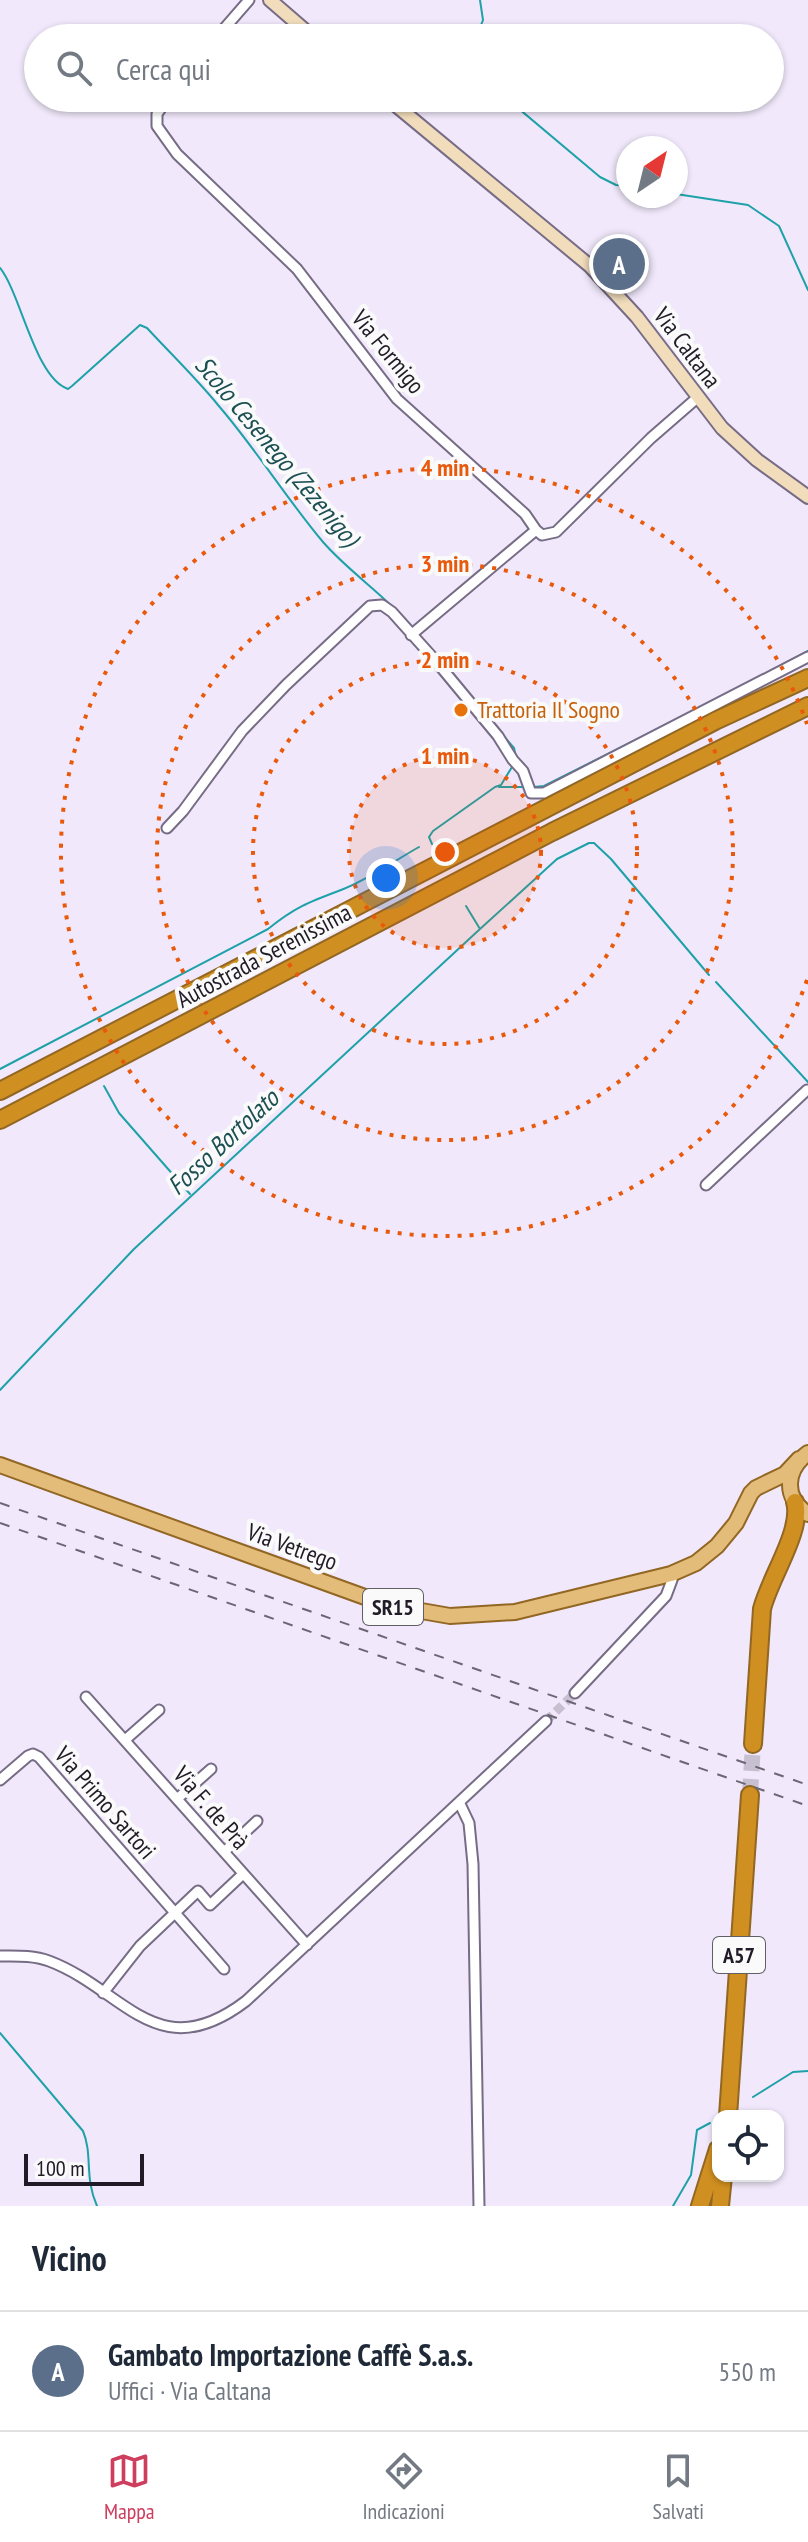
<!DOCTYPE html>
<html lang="it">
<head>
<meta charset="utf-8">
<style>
	body { margin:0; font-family:"PT Sans Narrow",sans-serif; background:#f6f6f7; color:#1f2937 }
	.controls { position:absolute; right:24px; bottom:24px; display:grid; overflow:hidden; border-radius:16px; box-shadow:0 2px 6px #0004 }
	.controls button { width:72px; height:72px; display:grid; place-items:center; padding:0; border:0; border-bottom:2px solid #e0e1e3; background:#fff; color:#1f2937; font:40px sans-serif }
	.compass { position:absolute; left:616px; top:136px; width:72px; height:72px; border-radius:50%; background:#fff; box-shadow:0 2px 6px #0004; rotate:35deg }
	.scale { position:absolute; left:24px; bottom:20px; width:120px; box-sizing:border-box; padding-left:8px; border:4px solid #201b26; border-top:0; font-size:22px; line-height:28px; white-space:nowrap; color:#201b26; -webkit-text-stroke:6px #fafafa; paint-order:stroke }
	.you { position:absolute; left:386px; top:878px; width:28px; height:28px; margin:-20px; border:6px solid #fff; border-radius:50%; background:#1a73e8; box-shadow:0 0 0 12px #1a73e833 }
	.badge { display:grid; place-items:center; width:52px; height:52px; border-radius:50%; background:#ce3e5f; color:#fff; font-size:26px; font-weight:700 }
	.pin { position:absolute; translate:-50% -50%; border:4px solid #fff; box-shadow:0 2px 8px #0006 }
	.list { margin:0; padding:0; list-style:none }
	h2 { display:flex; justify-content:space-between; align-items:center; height:104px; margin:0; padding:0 32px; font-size:34px }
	h2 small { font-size:26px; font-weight:400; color:#747a83 }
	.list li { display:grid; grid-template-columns:52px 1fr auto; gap:24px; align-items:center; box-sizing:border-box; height:120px; padding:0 32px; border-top:2px solid #e0e1e3 }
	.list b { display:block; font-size:30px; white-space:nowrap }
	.list p { margin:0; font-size:26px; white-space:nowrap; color:#747a83 }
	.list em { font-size:26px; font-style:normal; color:#747a83 }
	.icon { flex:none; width:44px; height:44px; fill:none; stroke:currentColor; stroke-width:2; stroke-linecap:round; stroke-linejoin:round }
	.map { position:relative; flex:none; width:808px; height:2206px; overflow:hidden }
	.search { position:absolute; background:#fff; box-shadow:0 2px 6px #0004; left:24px; right:24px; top:24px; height:88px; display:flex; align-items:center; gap:20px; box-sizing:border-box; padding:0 28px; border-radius:44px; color:#747a83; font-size:30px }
	.sheet { height:224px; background:#fff }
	nav { display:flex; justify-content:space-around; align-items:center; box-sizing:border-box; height:112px; border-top:2px solid #e0e1e3; background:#fff; font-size:22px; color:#747a83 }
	nav a { display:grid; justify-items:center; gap:4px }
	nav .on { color:#ce3e5f }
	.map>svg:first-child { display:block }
</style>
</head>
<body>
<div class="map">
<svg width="808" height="2206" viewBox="0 0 808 2206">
	<rect width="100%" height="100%" fill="#f1e9fb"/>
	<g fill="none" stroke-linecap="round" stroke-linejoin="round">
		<path stroke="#1ea1a9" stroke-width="2" d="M476 38 483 20 480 0
			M506 98 600 177 616 185 628 186
			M676 194 748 205 779 226 808 290
			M0 268C21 294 35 378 68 389L72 386 140 325 147 328C170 353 196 378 218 405 256 449 286 498 323 542 350 573 385 595 412 627
			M770 671 808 651
			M501 733 514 748 516 757
			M499 787H522
			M534 787 544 786 715 700
			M432 844 429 837 433 831 495 787 501 785 512 767
			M466 906 480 929 557 859 589 843H594L611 859 709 975
			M716 982 808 1082
			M0 1069 268 929C295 907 309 902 341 890 368 880 394 861 419 847
			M104 1086 119 1113 190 1194
			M0 1390 134 1249 480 929
			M0 2033 83 2131C93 2155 84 2177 97 2206
			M753 2097 793 2072 808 2071
			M673 2206 691 2175 697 2130 710 2123"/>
		<path stroke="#c7c0d0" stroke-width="9" stroke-dasharray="9 4.5" stroke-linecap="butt" d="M546 1721 575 1693"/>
		<path stroke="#c7c0d0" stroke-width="16" stroke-dasharray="16 8" stroke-linecap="butt" d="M750 1795 753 1744"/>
		<defs>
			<path id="street" d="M216 38 249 0
				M168 98 157 114V126L177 154 297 269 397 399 525 514 536 530 542 535 556 532 651 438 697 398
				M411 635 536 530
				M167 828 183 811 242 731 286 685 370 606 382 605 392 612 435 660 498 736 513 760 523 771 531 793H544L808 657
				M706 1185 807 1090
				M575 1693 666 1596 672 1580 671 1574
				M86 1697 307 1945
				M125 1740 159 1710
				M0 1780 28 1756 33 1754 39 1757 224 1969
				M177 1799 211 1769
				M460 1804 469 1823 473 1864 479 2206
				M224 1852 257 1821
				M0 1956C16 1956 33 1955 49 1961 124 1989 157 2069 246 2001L546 1721
				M103 1993 140 1946 198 1891 210 1905 243 1874"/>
			<path id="secondary" d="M270 0 314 38
				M387 98 590 266 637 317 722 428 757 460 808 497"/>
			<path id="primary" d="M808 1453C785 1470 783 1498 808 1514
				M0 1465 387 1605 450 1616 515 1612 671 1574 696 1563 717 1546 736 1523 751 1493 756 1488 785 1474 799 1459"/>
			<path id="highway" d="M0 1091 715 721 808 678
				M0 1120 552 832 808 706
				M753 1744 762 1609C770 1577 803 1530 795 1502
				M728 2116 750 1795
				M700 2206 718 2149
				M720 2206 723 2176"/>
		</defs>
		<use href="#street" stroke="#776c86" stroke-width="13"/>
		<use href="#secondary" stroke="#776c86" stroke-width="16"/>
		<use href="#primary" stroke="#926623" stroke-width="18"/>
		<use href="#highway" stroke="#926623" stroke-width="20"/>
		<use href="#street" stroke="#fff" stroke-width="9"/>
		<use href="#secondary" stroke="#f1ddbc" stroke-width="12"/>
		<use href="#primary" stroke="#e3bc7a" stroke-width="14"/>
		<use href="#highway" stroke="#d08f21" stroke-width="16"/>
		<path stroke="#6c6674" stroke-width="2" stroke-dasharray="10 10" stroke-linecap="butt" d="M0 1503 808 1785
			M0 1523 808 1806"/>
	</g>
	<circle cx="445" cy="852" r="96" fill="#e8590c" fill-opacity=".12"/>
	<g fill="none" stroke="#e8590c" stroke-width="4" stroke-dasharray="4 8">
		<circle cx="445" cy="852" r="96"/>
		<circle cx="445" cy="852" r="192"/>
		<circle cx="445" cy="852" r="288"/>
		<path d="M807 980A384 384 0 1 1 807 724"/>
	</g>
	<circle fill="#e8710a" stroke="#fafafa" stroke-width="3" cx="461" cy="710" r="8"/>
	<g text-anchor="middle" stroke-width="8" stroke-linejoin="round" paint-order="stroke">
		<g fill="#fafafa" stroke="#615e66" stroke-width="2">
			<rect x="363" y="1589" width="60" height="36" rx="6"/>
			<rect x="713" y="1937" width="52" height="36" rx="6"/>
		</g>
		<g font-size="22" font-weight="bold" fill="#201b26">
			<text x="393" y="1615">SR15</text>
			<text x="739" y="1963">A57</text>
		</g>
		<g font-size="24" fill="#201b26" stroke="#fafafa">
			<text transform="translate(687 348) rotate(53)" y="8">Via Caltana</text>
			<text transform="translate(388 352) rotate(51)" y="8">Via Formigo</text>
			<text transform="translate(264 956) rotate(-28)" y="8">Autostrada Serenissima</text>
			<text transform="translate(292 1547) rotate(20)" y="8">Via Vetrego</text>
			<text transform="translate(105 1803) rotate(49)" y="8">Via Primo Sartori</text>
			<text transform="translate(211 1808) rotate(49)" y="8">Via F. de Prà</text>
		</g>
		<g font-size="24" fill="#c56008" stroke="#fafafa" text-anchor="start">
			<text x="477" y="718">Trattoria Il Sogno</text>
		</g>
		<g font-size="26" font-style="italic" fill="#1c4f53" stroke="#fafafa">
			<text transform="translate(277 451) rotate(50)" y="9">Scolo Cesenego (Zezenigo)</text>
			<text transform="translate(223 1142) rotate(-43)" y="9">Fosso Bortolato</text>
		</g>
	</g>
	<circle cx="445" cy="852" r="12" fill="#e8590c" stroke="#fafafa" stroke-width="4"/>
	<g font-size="24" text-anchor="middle" font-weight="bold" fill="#e8590c" stroke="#fafafa" stroke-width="8" stroke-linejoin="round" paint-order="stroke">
		<text x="445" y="476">4 min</text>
		<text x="445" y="572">3 min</text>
		<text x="445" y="668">2 min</text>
		<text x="445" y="764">1 min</text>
	</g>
</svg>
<div class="controls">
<button><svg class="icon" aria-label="locate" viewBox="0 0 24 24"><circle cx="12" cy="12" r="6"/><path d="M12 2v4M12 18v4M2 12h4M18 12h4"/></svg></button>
</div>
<svg class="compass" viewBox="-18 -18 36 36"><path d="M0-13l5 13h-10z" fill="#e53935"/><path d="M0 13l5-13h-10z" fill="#747a83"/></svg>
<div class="scale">100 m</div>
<div class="you"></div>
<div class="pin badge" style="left:619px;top:264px;background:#5c6f8a">A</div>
<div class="search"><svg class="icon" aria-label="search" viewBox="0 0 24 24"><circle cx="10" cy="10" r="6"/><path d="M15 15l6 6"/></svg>Cerca qui</div>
</div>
<section class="sheet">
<h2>Vicino<small></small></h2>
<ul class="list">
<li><span class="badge" style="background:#5c6f8a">A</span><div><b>Gambato Importazione Caffè S.a.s.</b><p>Uffici · Via Caltana</p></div><em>550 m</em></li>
</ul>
</section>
<nav>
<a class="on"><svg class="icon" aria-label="map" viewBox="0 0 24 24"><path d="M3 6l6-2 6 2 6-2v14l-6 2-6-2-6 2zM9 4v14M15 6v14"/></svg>Mappa</a>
<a><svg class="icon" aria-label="directions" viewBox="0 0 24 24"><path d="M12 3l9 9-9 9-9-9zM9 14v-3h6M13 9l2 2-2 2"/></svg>Indicazioni</a>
<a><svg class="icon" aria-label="saved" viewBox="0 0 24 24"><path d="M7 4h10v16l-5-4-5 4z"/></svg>Salvati</a>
</nav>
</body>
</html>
